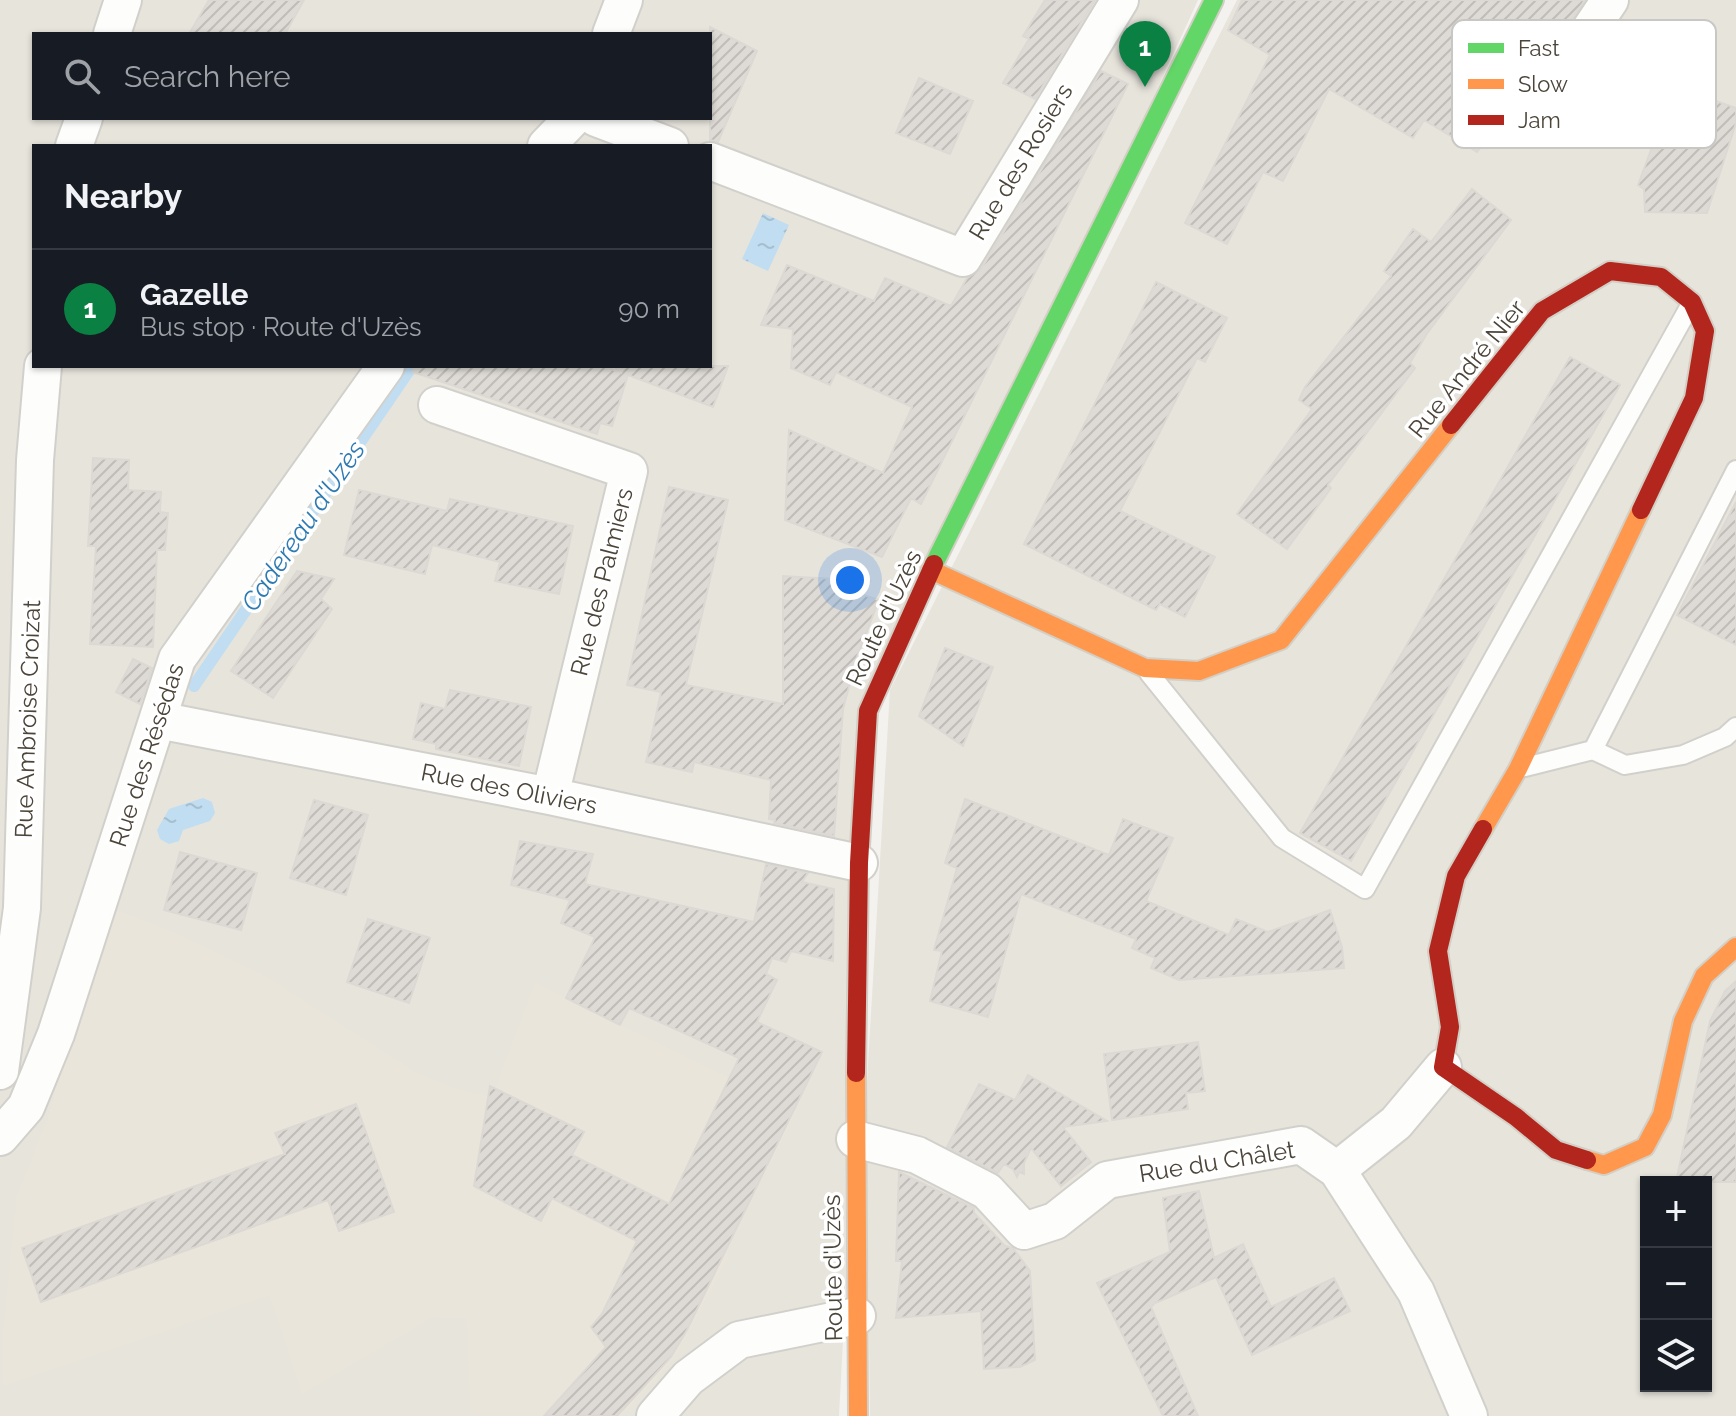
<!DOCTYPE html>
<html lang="en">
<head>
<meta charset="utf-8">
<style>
	body { margin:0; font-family:Raleway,sans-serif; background:#242831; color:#f1f3f6 }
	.controls { position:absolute; right:24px; bottom:24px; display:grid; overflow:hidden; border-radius:0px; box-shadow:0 2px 6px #0004 }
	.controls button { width:72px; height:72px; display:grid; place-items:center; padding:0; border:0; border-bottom:2px solid #363941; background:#171b24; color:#f1f3f6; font:40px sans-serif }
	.you { position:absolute; left:850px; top:580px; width:28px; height:28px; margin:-20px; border:6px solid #fff; border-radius:50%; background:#1a73e8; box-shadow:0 0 0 12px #1a73e833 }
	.badge { display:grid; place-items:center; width:52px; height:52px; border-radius:50%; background:#0b8043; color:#fff; font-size:26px; font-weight:700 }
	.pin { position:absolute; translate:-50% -66px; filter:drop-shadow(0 2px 4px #0008) }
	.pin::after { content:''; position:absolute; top:42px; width:28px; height:24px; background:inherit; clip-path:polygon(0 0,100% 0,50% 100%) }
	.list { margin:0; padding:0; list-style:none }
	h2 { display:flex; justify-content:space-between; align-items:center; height:104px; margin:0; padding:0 32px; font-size:34px }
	h2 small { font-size:26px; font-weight:400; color:#9ea1a6 }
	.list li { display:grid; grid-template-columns:52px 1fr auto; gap:24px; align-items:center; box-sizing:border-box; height:120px; padding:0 32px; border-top:2px solid #363941 }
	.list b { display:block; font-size:30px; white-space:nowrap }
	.list p { margin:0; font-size:26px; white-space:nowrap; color:#9ea1a6 }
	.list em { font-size:26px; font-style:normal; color:#9ea1a6 }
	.icon { flex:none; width:44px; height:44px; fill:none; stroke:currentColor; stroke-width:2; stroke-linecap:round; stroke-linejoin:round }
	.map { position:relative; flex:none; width:1736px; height:1416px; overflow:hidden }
	.search { position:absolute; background:#171b24; box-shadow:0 2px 6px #0004; left:32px; top:32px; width:680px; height:88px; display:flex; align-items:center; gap:20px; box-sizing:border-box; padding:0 28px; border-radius:0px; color:#9ea1a6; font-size:30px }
	.panel { position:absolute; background:#171b24; box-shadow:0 2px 6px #0004; left:32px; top:144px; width:680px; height:224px; border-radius:0px }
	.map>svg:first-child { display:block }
</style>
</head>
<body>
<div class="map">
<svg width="1736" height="1416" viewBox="0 0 1736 1416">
	<defs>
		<pattern id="water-ripples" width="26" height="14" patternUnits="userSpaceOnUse" patternTransform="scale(2)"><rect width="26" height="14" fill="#c0ddf1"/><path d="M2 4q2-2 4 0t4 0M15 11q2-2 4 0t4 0" fill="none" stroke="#a6bfcf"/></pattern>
		<pattern id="building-hatch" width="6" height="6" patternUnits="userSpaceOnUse" patternTransform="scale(2)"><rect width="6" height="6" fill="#dedbd6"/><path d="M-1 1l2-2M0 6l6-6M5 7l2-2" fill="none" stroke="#c0bdb8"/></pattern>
	</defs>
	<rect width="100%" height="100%" fill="#f4f2ee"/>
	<path fill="#e7e4dc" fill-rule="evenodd" d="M0 0H1198L877 702 839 1416H0ZM34 34H710V118H34ZM34 146H710V366H34Z
		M1237 0H1736V1416H870L866 1099 890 690ZM1646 1182H1706V1386H1646Z"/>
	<path fill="#eae5da" d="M115 910 166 929 260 973 419 1074 457 1089 492 1097 535 983 796 1111 726 1252 729 1256 674 1358 621 1416H470L467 1318 432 1317 302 1394 270 1295 3 1386V1331L17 1195 48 1119 77 1014Z"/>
	<path fill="url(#water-ripples)" d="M763 213 789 225 768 271 742 259Z
		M203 798 212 802 215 813 210 821 183 830 179 841 169 844 160 839 157 830 169 809Z"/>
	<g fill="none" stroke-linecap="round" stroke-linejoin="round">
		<path stroke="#c0ddf1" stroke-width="12" d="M194 686 412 366"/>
	</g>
	<path fill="url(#building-hatch)" stroke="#dcd9d4" stroke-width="2" d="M209 0H304L285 34H189Z
		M1045 0H1095L1035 99 1003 83 1029 39 1023 36Z
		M1242 0H1585L1544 61 1549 64 1477 152 1424 120 1413 138 1329 89 1283 181 1263 172 1227 244 1185 223 1270 55 1228 30Z
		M710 27 757 51 718 142 710 140Z
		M1101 71 1128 84 921 504 911 498 882 557 785 520 789 430 883 473 912 407 836 372 830 385 791 368 793 329 761 325 787 265 874 301 885 278 951 306 967 278 981 269Z
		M919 78 973 101 950 154 896 133Z
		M1673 90 1689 95 1691 92 1736 108V123L1707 213 1645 212 1644 189 1638 185Z
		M1472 189 1511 220 1426 335 1410 363 1415 368 1328 485 1331 488 1287 549 1237 514 1312 409 1299 400 1305 387 1391 276 1384 271 1413 229 1431 242Z
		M1156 282 1227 318 1205 362 1197 358 1120 511 1215 557 1185 617 1160 604 1156 610 1024 544Z
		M1570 357 1620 385 1351 861 1300 833Z
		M414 366H603L622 373 613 366H728L713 407 628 375 612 426 600 423 597 434 413 372Z
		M93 458 129 460 128 490 161 492 160 512 168 513 165 550H157L153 647 90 644 96 546H88Z
		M669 487 728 500 686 685 783 704V576L870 581 863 595 879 600 857 657 843 709 834 836 774 823 775 820 769 819 771 780 694 762 692 772 646 762 661 692 627 685Z
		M359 490 447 511 450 499 573 526 559 594 495 581 500 562 432 545 425 574 344 555Z
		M1736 502V645L1677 615Z
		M297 571 334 579 321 599 332 609 273 698 231 671Z
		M945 648 993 667 963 746 919 716Z
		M133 659 152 668 140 704 116 692Z
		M450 690 531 707 519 766 436 749V744L413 739 421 703 445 709Z
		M965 799 1109 855 1123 819 1173 838 1146 901 1229 935 1236 919 1268 932 1330 910 1342 947 1344 968 1179 980 1151 968 1155 958 1132 948 1136 939 1021 894 988 1017 930 1001 942 951 934 950 957 868 945 863Z
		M314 800 368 815 346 895 290 878Z
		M520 841 593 854 585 884 754 922 766 864 808 873 802 882 834 889 833 961 791 951 786 962 772 958 766 974 777 980 757 1022 822 1052 687 1330 671 1357 617 1416H544L606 1347 591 1327 602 1314 637 1241 552 1198 541 1221 474 1186 490 1086 584 1132 572 1155 669 1204 739 1058 629 1008 620 1025 566 998 595 937 561 923 570 900 511 885Z
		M180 852 257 873 241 930 164 910Z
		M368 919 430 938 409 1003 347 982Z
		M1736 981V1182H1676L1710 1021 1725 991Z
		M1198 1042 1205 1091 1186 1093 1188 1109 1112 1120 1104 1054Z
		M1028 1075 1107 1121 1063 1127 1091 1162 1061 1186 1031 1148 1024 1163V1174L1019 1172 1017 1177 1013 1169 1004 1164 998 1173 947 1147 979 1084 1015 1100Z
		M356 1104 394 1212 339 1231 328 1200 41 1302 22 1248 285 1154 275 1133Z
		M899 1172 974 1208V1213L1005 1246 1013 1248 1030 1271 1035 1360 1020 1367 984 1369 981 1311 896 1318 902 1261H896Z
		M1199 1191 1214 1258 1243 1244 1271 1307 1334 1278 1350 1311 1252 1355 1216 1277 1155 1303 1151 1307 1198 1416H1163L1097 1283 1170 1252 1163 1198Z"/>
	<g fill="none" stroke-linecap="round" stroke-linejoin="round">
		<defs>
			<path id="lane" d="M1149 673 1282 838 1365 889 1691 304
				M1593 750 1736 470
				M1525 767 1593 750 1625 765 1683 755 1725 737 1736 727"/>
			<path id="street" d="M112 34 123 0
				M611 34 624 0
				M1569 61 1610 0
				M596 118 670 146
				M74 146 84 118
				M546 146 573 118
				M710 161 963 258 1120 0
				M437 405 629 471 550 796
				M158 720 550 796 859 863
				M0 1071 22 908 35 460 43 366
				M0 1137 26 1107 56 1034 177 659 386 366
				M855 1139 917 1155 987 1191 1024 1231 1055 1221 1107 1180 1301 1145 1337 1170 1416 1292 1469 1416
				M1337 1170 1396 1123 1443 1067
				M655 1416 688 1378 739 1340 857 1316"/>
			<path id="fast" d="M934 564 1214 0"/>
			<path id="slow" d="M931 570 1145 668 1199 671 1281 640 1451 425
				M1483 829 1518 769 1641 510
				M856 1073 858 1416
				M1587 1160 1604 1165 1645 1147 1662 1115 1683 1021 1704 976 1736 947"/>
			<path id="jam" d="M1451 425 1542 311 1610 271 1661 277 1692 302 1705 331 1694 398 1641 510
				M1483 829 1456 876 1438 951 1450 1027 1443 1067 1516 1117 1556 1150 1587 1160
				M856 1073 859 863 868 711 934 564"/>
		</defs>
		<use href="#lane" stroke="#d2d0cb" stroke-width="22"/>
		<use href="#street" stroke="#d2d0cb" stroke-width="40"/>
		<use href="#fast" stroke="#d3cfc5" stroke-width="22"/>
		<use href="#slow" stroke="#d3cfc5" stroke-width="22"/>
		<use href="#jam" stroke="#d3cfc5" stroke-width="22"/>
		<use href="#lane" stroke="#fdfdfc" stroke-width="18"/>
		<use href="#street" stroke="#fdfdfc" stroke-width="36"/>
		<use href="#fast" stroke="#63d668" stroke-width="18"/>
		<use href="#slow" stroke="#ff974d" stroke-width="18"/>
		<use href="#jam" stroke="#b3261e" stroke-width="18"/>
	</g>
	<g text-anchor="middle" stroke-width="7" stroke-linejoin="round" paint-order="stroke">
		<g font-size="24" fill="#4b4439" stroke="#fff">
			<text transform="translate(1021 162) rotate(-59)" y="8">Rue des Rosiers</text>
			<text transform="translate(1467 369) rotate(-51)" y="8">Rue André Nier</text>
			<text transform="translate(602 582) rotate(-76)" y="8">Rue des Palmiers</text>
			<text transform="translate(884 618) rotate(-65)" y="8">Route d'Uzès</text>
			<text transform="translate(28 719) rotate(-88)" y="8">Rue Ambroise Croizat</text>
			<text transform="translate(147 755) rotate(-72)" y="8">Rue des Résédas</text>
			<text transform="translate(509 789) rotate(11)" y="8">Rue des Oliviers</text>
			<text transform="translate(1217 1162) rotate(-9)" y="8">Rue du Châlet</text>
			<text transform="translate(833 1268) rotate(-91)" y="8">Route d'Uzès</text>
		</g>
		<g font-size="26" font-style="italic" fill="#2e7ab2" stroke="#fff">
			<text transform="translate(303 526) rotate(-56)" y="9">Cadereau d'Uzès</text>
		</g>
	</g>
	<rect x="1452" y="20" width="264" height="128" rx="12" fill="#fff" stroke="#c9c7c4" stroke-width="2"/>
	<rect x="1468" y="43" width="36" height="10" fill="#63d668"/>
	<rect x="1468" y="79" width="36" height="10" fill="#ff974d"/>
	<rect x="1468" y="115" width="36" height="10" fill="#b3261e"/>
	<g font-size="22" fill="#4b4439">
		<text x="1518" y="56">Fast</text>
		<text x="1518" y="92">Slow</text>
		<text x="1518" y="128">Jam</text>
	</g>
</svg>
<div class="controls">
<button>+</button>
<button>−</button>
<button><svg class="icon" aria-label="layers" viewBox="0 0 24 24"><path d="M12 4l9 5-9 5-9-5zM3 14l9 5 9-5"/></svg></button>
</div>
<div class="you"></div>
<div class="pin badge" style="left:1145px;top:87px">1</div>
<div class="search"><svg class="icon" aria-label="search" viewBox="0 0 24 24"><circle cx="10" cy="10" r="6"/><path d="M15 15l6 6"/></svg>Search here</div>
<section class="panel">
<h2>Nearby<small></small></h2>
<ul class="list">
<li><span class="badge">1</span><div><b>Gazelle</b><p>Bus stop · Route d'Uzès</p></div><em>90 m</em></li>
</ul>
</section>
</div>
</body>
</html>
